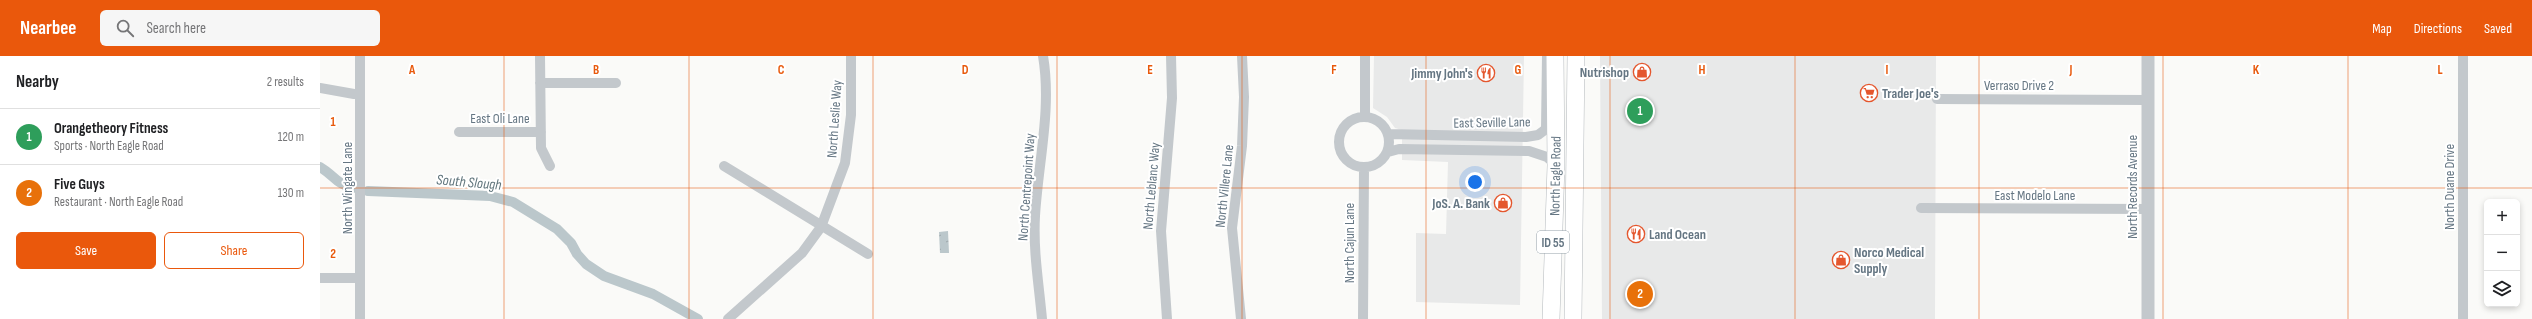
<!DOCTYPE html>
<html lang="en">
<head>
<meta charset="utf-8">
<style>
	body { margin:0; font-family:"Sofia Sans Condensed",sans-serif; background:#f6f6f6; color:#202124 }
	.controls { position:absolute; right:12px; bottom:12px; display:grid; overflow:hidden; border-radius:6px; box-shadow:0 2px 6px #0003 }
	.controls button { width:36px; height:36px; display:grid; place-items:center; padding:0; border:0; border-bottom:1px solid #e0e0e0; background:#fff; color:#202124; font:20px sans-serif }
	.you { position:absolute; left:1155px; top:126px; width:14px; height:14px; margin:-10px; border:3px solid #fff; border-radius:50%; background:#1a73e8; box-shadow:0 0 0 6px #1a73e833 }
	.badge { display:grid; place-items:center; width:26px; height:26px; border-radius:50%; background:#ea580c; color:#fff; font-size:13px; font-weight:700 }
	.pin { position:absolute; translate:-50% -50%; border:2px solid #fff; box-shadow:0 1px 4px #0006 }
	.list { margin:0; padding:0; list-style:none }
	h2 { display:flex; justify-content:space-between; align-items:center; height:52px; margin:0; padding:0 16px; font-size:17px }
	h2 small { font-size:13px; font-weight:400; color:#757577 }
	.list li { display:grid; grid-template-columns:26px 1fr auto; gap:12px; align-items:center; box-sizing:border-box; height:56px; padding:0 16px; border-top:1px solid #e0e0e0 }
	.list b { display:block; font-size:15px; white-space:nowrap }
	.list p { margin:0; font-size:13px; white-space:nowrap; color:#757577 }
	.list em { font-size:13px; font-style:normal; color:#757577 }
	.actions { display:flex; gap:8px; padding:12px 16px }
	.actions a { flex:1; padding:9px 0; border:1px solid #ea580c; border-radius:6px; text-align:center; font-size:14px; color:#ea580c }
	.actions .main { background:#ea580c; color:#fff }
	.icon { flex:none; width:22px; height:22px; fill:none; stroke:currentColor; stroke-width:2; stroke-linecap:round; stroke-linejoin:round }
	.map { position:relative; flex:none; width:2212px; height:263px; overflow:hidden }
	header { display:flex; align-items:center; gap:24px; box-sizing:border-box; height:56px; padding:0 20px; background:#ea580c; color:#fff }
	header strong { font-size:19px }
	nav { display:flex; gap:22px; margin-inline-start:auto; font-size:14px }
	.search { width:280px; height:36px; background:#f6f6f6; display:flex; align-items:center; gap:10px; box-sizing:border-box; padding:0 14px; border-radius:6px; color:#757577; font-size:15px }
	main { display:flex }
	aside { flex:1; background:#fff }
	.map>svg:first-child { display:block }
</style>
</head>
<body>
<header>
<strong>Nearbee</strong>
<div class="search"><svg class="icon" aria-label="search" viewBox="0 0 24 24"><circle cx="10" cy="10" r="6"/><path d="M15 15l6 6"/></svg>Search here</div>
<nav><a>Map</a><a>Directions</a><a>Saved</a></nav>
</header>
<main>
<aside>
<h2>Nearby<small>2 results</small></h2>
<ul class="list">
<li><span class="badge" style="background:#2e9e5b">1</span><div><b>Orangetheory Fitness</b><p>Sports · North Eagle Road</p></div><em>120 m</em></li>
<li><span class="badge" style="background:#e8710a">2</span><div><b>Five Guys</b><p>Restaurant · North Eagle Road</p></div><em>130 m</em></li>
</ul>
<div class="actions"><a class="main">Save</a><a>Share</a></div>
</aside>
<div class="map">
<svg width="2212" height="263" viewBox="0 0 2212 263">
	<defs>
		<pattern id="water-ripples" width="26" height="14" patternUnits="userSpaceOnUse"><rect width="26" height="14" fill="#bbc7cb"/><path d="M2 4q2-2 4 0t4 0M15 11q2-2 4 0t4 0" fill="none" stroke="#9ca6aa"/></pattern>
	</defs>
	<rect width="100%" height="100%" fill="#fafaf8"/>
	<path fill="#e8e9e9" d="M1054 0H1204L1200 249 1096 246V177L1126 178 1128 106 1082 104V74L1075 72 1067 61 1053 52Z
		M1280 0H1616L1615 263H1282Z"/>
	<path fill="url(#water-ripples)" d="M628 175 629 197H620L619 176Z"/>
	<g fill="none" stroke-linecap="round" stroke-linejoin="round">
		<path stroke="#bbc7cb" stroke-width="10" d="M0 111C14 119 16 128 33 132
			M48 135 170 140 193 146 237 173 251 187 257 198 266 208 284 220 333 238 378 263"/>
		<defs>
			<path id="trunk" d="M1231 263 1236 109 1235 0
				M1253 263 1256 0"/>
		</defs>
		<use href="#trunk" stroke="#b4b9bd" stroke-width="18"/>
		<path stroke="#c3c8cc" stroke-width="10" d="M220 0 221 92 230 110
			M220 27H296
			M0 32 34 38
			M1617 43 1828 44
			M1019 86a25 25 0 1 1 50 0a25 25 0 1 1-50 0Z
			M1045 61V0
			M139 76H221
			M1068 78 1206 81 1218 79 1226 73 1227 0
			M1068 96 1079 93 1209 95 1227 101 1236 109
			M404 110 548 198
			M1601 152 1828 153
			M0 222H40
			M40 263V0
			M408 263 482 197 501 171 525 107 531 59V0
			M722 263C719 229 713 195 715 160 718 107 732 53 723 0
			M847 263 841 175 852 42 851 0
			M921 263 912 172 922 90 924 41 922 0
			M1043 263 1044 112
			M2143 263V0"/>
		<path stroke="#c3c8cc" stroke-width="13" d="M1828 263V0"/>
		<use href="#trunk" stroke="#fff" stroke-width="17"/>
	</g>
	<path fill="none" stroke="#e8590c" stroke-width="1" stroke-opacity="0.55" d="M184 0V263M369 0V263M553 0V263M737 0V263M922 0V263M1106 0V263M1290 0V263M1475 0V263M1659 0V263M1843 0V263M2028 0V263M0 132H2212"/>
	<defs>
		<symbol id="shop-ring" viewBox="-11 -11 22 22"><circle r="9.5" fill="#fff" stroke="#e4572e" stroke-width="1.5"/><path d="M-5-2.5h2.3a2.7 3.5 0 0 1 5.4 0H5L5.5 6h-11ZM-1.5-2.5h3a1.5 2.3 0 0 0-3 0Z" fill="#e4572e"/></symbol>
		<symbol id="restaurant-ring" viewBox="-11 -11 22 22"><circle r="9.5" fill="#fff" stroke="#e4572e" stroke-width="1.5"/><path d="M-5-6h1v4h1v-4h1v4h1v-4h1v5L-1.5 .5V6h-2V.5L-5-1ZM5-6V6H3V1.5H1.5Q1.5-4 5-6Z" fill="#e4572e"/></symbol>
		<symbol id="supermarket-ring" viewBox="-11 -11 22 22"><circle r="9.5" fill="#fff" stroke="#e4572e" stroke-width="1.5"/><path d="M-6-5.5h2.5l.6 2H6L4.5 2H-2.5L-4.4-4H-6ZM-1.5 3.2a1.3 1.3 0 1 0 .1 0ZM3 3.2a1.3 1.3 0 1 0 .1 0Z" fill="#e4572e"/></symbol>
	</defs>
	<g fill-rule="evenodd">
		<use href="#shop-ring" x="1312" y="6" width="20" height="20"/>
		<use href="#restaurant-ring" x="1156" y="7" width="20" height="20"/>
		<use href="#supermarket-ring" x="1539" y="27" width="20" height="20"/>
		<use href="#shop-ring" x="1173" y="137" width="20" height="20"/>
		<use href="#restaurant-ring" x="1306" y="168" width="20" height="20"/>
		<use href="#shop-ring" x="1511" y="194" width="20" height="20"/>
	</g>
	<g text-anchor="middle" stroke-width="4" stroke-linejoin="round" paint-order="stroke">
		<rect fill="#fff" stroke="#939fa8" stroke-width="1" x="1217" y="175" width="32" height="22" rx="3"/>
		<g font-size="13" font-weight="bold" fill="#657683">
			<text x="1233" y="191">ID 55</text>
		</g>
		<g font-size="14" font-weight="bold" fill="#657683" stroke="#fff" text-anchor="end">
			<text x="1309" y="21">Nutrishop</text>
			<text x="1153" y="22">Jimmy John's</text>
			<text x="1562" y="42" text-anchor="start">Trader Joe's</text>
			<text x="1170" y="152">JoS. A. Bank</text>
			<text x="1329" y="183" text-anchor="start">Land Ocean</text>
			<text x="1534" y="201" text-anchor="start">Norco Medical<tspan x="1534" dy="16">Supply</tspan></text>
		</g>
		<g font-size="14" fill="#657683" stroke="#fff">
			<text x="1699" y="34">Verraso Drive 2</text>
			<text x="180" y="67">East Oli Lane</text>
			<text transform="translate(514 63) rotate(-86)" y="5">North Leslie Way</text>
			<text transform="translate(1172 66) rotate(-1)" y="5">East Seville Lane</text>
			<text transform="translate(1235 120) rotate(-89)" y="5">North Eagle Road</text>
			<text transform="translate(831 130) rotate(-85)" y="5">North Leblanc Way</text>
			<text transform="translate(904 130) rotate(-84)" y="5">North Villere Lane</text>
			<text transform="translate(706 131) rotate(-86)" y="5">North Centrepoint Way</text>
			<text transform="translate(1812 131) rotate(-90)" y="5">North Records Avenue</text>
			<text transform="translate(2129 131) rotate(-90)" y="5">North Duane Drive</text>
			<text transform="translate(27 132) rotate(-90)" y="5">North Wingate Lane</text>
			<text x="1715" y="144">East Modelo Lane</text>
			<text transform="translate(1029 187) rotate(-90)" y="5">North Cajun Lane</text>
		</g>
		<g font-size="15" font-style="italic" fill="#60757c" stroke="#fff">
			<text transform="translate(149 126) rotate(5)" y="5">South Slough</text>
		</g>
	</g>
	<g font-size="13" text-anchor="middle" font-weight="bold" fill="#e8590c" stroke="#fff" stroke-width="4" stroke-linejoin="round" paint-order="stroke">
		<text x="92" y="18">A</text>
		<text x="276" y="18">B</text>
		<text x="461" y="18">C</text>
		<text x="645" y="18">D</text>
		<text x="830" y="18">E</text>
		<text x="1014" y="18">F</text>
		<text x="1198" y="18">G</text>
		<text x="1382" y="18">H</text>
		<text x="1567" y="18">I</text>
		<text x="1751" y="18">J</text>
		<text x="1936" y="18">K</text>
		<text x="2120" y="18">L</text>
		<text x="13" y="70">1</text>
		<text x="13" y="202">2</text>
	</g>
</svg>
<div class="controls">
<button>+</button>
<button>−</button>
<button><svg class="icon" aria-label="layers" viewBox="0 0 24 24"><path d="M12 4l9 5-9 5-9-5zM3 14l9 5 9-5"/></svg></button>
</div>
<div class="you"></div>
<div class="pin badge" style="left:1320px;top:55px;background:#2e9e5b">1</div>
<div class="pin badge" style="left:1320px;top:238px;background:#e8710a">2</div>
</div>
</main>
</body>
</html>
